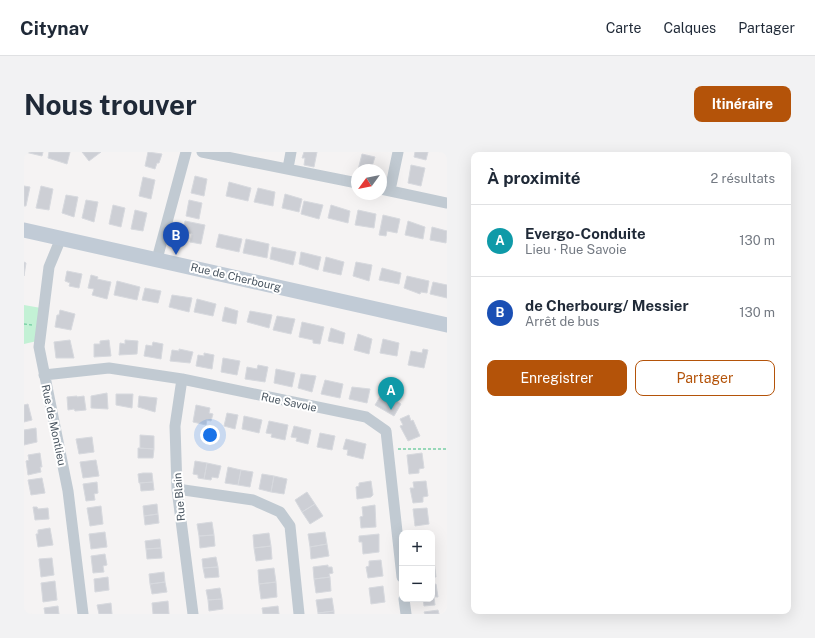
<!DOCTYPE html>
<html lang="fr">
<head>
<meta charset="utf-8">
<style>
	body { margin:0; font-family:"Public Sans",sans-serif; background:#f2f2f3; color:#1f2937 }
	.controls { position:absolute; right:12px; bottom:12px; display:grid; overflow:hidden; border-radius:8px; box-shadow:0 4px 16px #0002 }
	.controls button { width:36px; height:36px; display:grid; place-items:center; padding:0; border:0; border-bottom:1px solid #e0e1e3; background:#fff; color:#1f2937; font:20px sans-serif }
	.compass { position:absolute; left:327px; top:12px; width:36px; height:36px; border-radius:50%; background:#fff; box-shadow:0 4px 16px #0002; rotate:237deg }
	.you { position:absolute; left:186px; top:283px; width:14px; height:14px; margin:-10px; border:3px solid #fff; border-radius:50%; background:#1a73e8; box-shadow:0 0 0 6px #1a73e833 }
	.badge { display:grid; place-items:center; width:26px; height:26px; border-radius:50%; background:#b45309; color:#fff; font-size:13px; font-weight:700 }
	.pin { position:absolute; translate:-50% -33px; filter:drop-shadow(0 1px 2px #0008) }
	.pin::after { content:''; position:absolute; top:21px; width:14px; height:12px; background:inherit; clip-path:polygon(0 0,100% 0,50% 100%) }
	.list { margin:0; padding:0; list-style:none }
	h2 { display:flex; justify-content:space-between; align-items:center; height:52px; margin:0; padding:0 16px; font-size:17px }
	h2 small { font-size:13px; font-weight:400; color:#747a83 }
	.list li { display:grid; grid-template-columns:26px 1fr auto; gap:12px; align-items:center; box-sizing:border-box; height:72px; padding:0 16px; border-top:1px solid #e0e1e3 }
	.list b { display:block; font-size:15px; white-space:nowrap }
	.list p { margin:0; font-size:13px; white-space:nowrap; color:#747a83 }
	.list em { font-size:13px; font-style:normal; color:#747a83 }
	.actions { display:flex; gap:8px; padding:12px 16px }
	.actions a { flex:1; padding:9px 0; border:1px solid #b45309; border-radius:8px; text-align:center; font-size:14px; color:#b45309 }
	.actions .main { background:#b45309; color:#fff }
	.map { position:relative; flex:none; width:423px; height:462px; overflow:hidden; border-radius:8px }
	header { display:flex; align-items:center; gap:24px; box-sizing:border-box; height:56px; padding:0 20px; background:#fff; border-bottom:1px solid #e0e1e3 }
	header strong { font-size:19px }
	nav { display:flex; gap:22px; margin-inline-start:auto; font-size:14px }
	.intro { display:flex; align-items:center; justify-content:space-between; box-sizing:border-box; height:96px; padding:0 24px }
	h1 { margin:0; font-size:28px }
	.button { padding:10px 18px; border-radius:8px; background:#b45309; color:#fff; font-size:14px; font-weight:700 }
	main { display:flex; gap:24px; padding:0 24px }
	aside { flex:1; background:#fff; border-radius:8px; box-shadow:0 4px 16px #0002 }
	.map>svg:first-child { display:block }
</style>
</head>
<body>
<header>
<strong>Citynav</strong>
<nav><a>Carte</a><a>Calques</a><a>Partager</a></nav>
</header>
<div class="intro"><h1>Nous trouver</h1><a class="button">Itinéraire</a></div>
<main>
<div class="map">
<svg width="423" height="462" viewBox="0 0 423 462">
	<rect width="100%" height="100%" fill="#f5f3f3"/>
	<path fill="#c3f1d5" d="M0 153 17 156 13 189 0 192Z"/>
	<path fill="#cdcfd5" stroke="#d7d9de" d="M1 0H19L18 4Z
		M25 0H46L43 12 24 6Z
		M58 0H77L65 9Z
		M124 0 138 2 135 11H133L131 17 121 14Z
		M280 0H293L290 15 280 13 281 6H278Z
		M391 0H404L402 8 390 5Z
		M338 2 351 5 347 18H334Z
		M387 13 401 16 397 34 384 31Z
		M171 24 183 27 180 44 167 41Z
		M119 25 131 28 127 47 115 44Z
		M205 30 227 36 224 49 202 44Z
		M0 34 6 35 2 54H0Z
		M17 34 29 37 25 58 12 56Z
		M234 36 251 40 249 54 230 50Z
		M261 42 278 47 275 60 258 56Z
		M42 43 54 45 50 65 38 61Z
		M62 48 74 50 70 70 58 66Z
		M165 48 178 51 175 67 162 64Z
		M280 49 299 53 295 67 277 62Z
		M89 53 101 56 97 75 85 72Z
		M307 53 326 59 324 71 304 66Z
		M111 58 123 61 119 79 107 77Z
		M334 58 352 62 350 76 331 73Z
		M359 63 376 67 373 81 363 79 362 84 355 83Z
		M161 69 181 73 177 92 166 90 168 82 159 80Z
		M384 69 401 75 399 87 381 83Z
		M408 75 423 79 422 91 406 88Z
		M195 82 218 87 215 100 192 95Z
		M222 87 245 92 243 106 219 101Z
		M248 95 272 100 269 113 246 107Z
		M277 100 297 105 294 118 275 112Z
		M302 105 320 110 317 123 299 119Z
		M0 110 2 111 0 124Z
		M332 110 348 113 345 129 329 124Z
		M358 116 377 121 375 132 355 128Z
		M43 119 58 122 55 136 45 134 46 131 41 129Z
		M67 123 74 125 73 127 87 130 83 147 68 143 70 137 64 136Z
		M383 124 405 129 403 141 397 140 396 142 380 136Z
		M93 129 116 135 113 148 90 143Z
		M409 130 423 133V146L406 142Z
		M121 136 137 139 134 151 118 148Z
		M148 143 168 146 165 160 145 155Z
		M173 147 192 152 189 164 170 160Z
		M201 155 214 159 212 172 198 169Z
		M36 158 51 162 47 178 31 175 33 163H35Z
		M226 159 248 163 245 176 223 170Z
		M253 164 271 167 267 182 249 178Z
		M278 170 300 175 296 192 289 191V188L275 185Z
		M307 176 321 181 319 192 304 189Z
		M334 182 348 187 345 202 330 198Z
		M359 187 375 191 373 204 356 201Z
		M46 188 50 206H32L30 190Z
		M85 188 87 204 70 205V192H76V189Z
		M101 188 114 189 113 202 95 203 96 191 101 192Z
		M129 190 139 192 137 207 120 204 122 193 128 194Z
		M155 197 169 200 166 211 146 209 148 198 155 199Z
		M399 197 404 198 400 216 384 213 387 199 398 201Z
		M180 201 190 203 188 217 172 214 174 203 180 204Z
		M199 206 216 209 213 223 197 220Z
		M234 213 244 215 241 230 221 227 223 215 233 217Z
		M252 217 271 221 268 235 250 231Z
		M277 222 292 224 288 240 274 236Z
		M301 228 319 232 316 246 297 242Z
		M328 235 346 237 343 251 325 247Z
		M83 241 84 257 67 256V244Z
		M92 242H109L108 256 92 253Z
		M357 243 363 246 365 244 377 252 370 264 351 253Z
		M53 244V245L60 244 62 258 51 259 50 257 44 258 43 245Z
		M115 244 133 246 131 260 114 255Z
		M4 252 8 268 0 270V253Z
		M172 253 186 256 185 261 189 262 187 269 183 268 182 273 169 270Z
		M203 261 214 263 211 277 200 274Z
		M385 263 387 269 389 268 396 284 384 289 376 274 379 273 376 267Z
		M220 264 238 268 235 281 218 277Z
		M245 269 264 273 261 288 247 285 248 282 242 281Z
		M270 274 287 278 284 292 272 289 273 286 267 285Z
		M12 276 13 290 0 293V278Z
		M296 281 311 284 308 298 293 295Z
		M116 283 130 284V297L116 296Z
		M68 285 70 300 55 302 52 287Z
		M322 287 342 292 339 307 323 303 324 298 319 297Z
		M114 296 130 297 129 306H114Z
		M16 301 18 315H16L17 320 4 323 2 309 5 308 4 303Z
		M398 301 400 316 395 317V321L385 322 383 303Z
		M72 308 75 324 59 326 56 310Z
		M171 309 183 311 180 327 174 326V323L169 322Z
		M183 311 197 314 194 326 188 325 187 328 180 327Z
		M204 315 217 318 214 333 201 331Z
		M217 318 229 320 226 335 214 333Z
		M119 321H128L129 330 115 331 114 322Z
		M238 322 250 324 247 340 235 337Z
		M250 324 263 327 260 342 247 340Z
		M18 326 21 341 7 343 4 328Z
		M347 329 349 343 347 345 333 347 332 335 335 334V331Z
		M402 329 404 344 399 345V350L389 351 386 336H390L389 330Z
		M73 330 74 341 70 342 71 348 62 349 59 332Z
		M129 330 130 338 117 339 116 331Z
		M283 340 291 352 278 360 271 348Z
		M133 352 134 362 120 364 119 354Z
		M291 352 299 364 286 372 278 360Z
		M351 353 352 375 337 376 336 365 339 364 338 355Z
		M77 354 79 372 66 374 63 356Z
		M9 355H13L14 357 24 356 25 367 11 368Z
		M403 356 405 372 391 374 389 357Z
		M134 362 135 371 121 373 120 364Z
		M188 370 190 383 175 384 173 372Z
		M26 376 29 393 14 395 12 382H14V378Z
		M81 380 83 395 67 397 65 382Z
		M301 380 303 392 286 395 284 382Z
		M245 381 247 394 230 396 229 383Z
		M355 382V400L339 402 338 390H335V384Z
		M190 383 191 394 176 396 175 384Z
		M136 387 137 396 122 397 121 389Z
		M303 392 305 404 287 407 286 395Z
		M247 394 248 407 232 409 230 396Z
		M137 396 138 406 123 407 122 397Z
		M81 402 83 413 79 414 80 420 69 421 67 404Z
		M192 405 194 415 179 416 178 407Z
		M28 406 30 423 17 425 15 407Z
		M357 408 359 424 344 426 342 415 345 414V409Z
		M408 408H410L412 425H408Z
		M304 413V415H308L309 421 305 422 306 425 290 427 289 415Z
		M194 415 195 425 181 426 179 416Z
		M250 416 252 430 235 432 234 418Z
		M140 420 141 430 126 432 125 422Z
		M84 425 85 438 71 440 70 427Z
		M306 425 307 439 292 441 290 427Z
		M31 429 33 448 19 450 17 431Z
		M141 430 143 440 128 442 126 432Z
		M252 430 253 445 237 447 235 432Z
		M412 432 414 445H410L411 453 400 454 399 447H408V433Z
		M359 434 361 450 347 452 345 436Z
		M196 436 198 447 184 448 182 438Z
		M308 446 310 459 294 461 292 448Z
		M198 447 199 457 185 459 184 448Z
		M144 449 145 462H129L128 451Z
		M87 451 88 462H75L73 453Z
		M34 454 35 462H21L20 456Z
		M254 454 255 462H239L238 456Z
		M414 458 415 462H401L400 460Z
		M310 459V462H294V461Z"/>
	<g fill="none" stroke-linecap="round" stroke-linejoin="round">
		<path stroke="#7ad0a6" stroke-width="1.5" stroke-dasharray="3 2" stroke-linecap="butt" d="M0 172 8 173
			M374 297H423"/>
		<path stroke="#c1cad2" stroke-width="11" d="M178 0 333 31
			M264 16 267 0
			M357 37 423 51
			M366 38 374 0
			M37 86 25 115 15 195 44 339 59 462
			M133 107 162 0
			M20 223 85 216 158 227 342 265 362 279 378 425
			M158 227 151 274 153 337 169 462
			M153 337 229 348 256 360 266 374 275 462
			M380 447 382 462"/>
		<path stroke="#c1cbd6" stroke-width="15" d="M0 78 423 173"/>
	</g>
	<g text-anchor="middle" stroke-width="4" stroke-linejoin="round" paint-order="stroke">
		<g font-size="11" fill="#4a5661" stroke="#fff">
			<text transform="translate(212 125) rotate(13)" y="4">Rue de Cherbourg</text>
			<text transform="translate(265 250) rotate(12)" y="4">Rue Savoie</text>
			<text transform="translate(30 273) rotate(78)" y="4">Rue de Montlieu</text>
			<text transform="translate(155 345) rotate(-95)" y="4">Rue Blain</text>
		</g>
	</g>
</svg>
<div class="controls">
<button>+</button>
<button>−</button>
</div>
<svg class="compass" viewBox="-18 -18 36 36"><path d="M0-13l5 13h-10z" fill="#e53935"/><path d="M0 13l5-13h-10z" fill="#747a83"/></svg>
<div class="you"></div>
<div class="pin badge" style="left:367px;top:258px;background:#0f9aa8">A</div>
<div class="pin badge" style="left:152px;top:103px;background:#1a4fb4">B</div>
</div>
<aside>
<h2>À proximité<small>2 résultats</small></h2>
<ul class="list">
<li><span class="badge" style="background:#0f9aa8">A</span><div><b>Evergo-Conduite</b><p>Lieu · Rue Savoie</p></div><em>130 m</em></li>
<li><span class="badge" style="background:#1a4fb4">B</span><div><b>de Cherbourg/ Messier</b><p>Arrêt de bus</p></div><em>130 m</em></li>
</ul>
<div class="actions"><a class="main">Enregistrer</a><a>Partager</a></div>
</aside>
</main>
</body>
</html>
